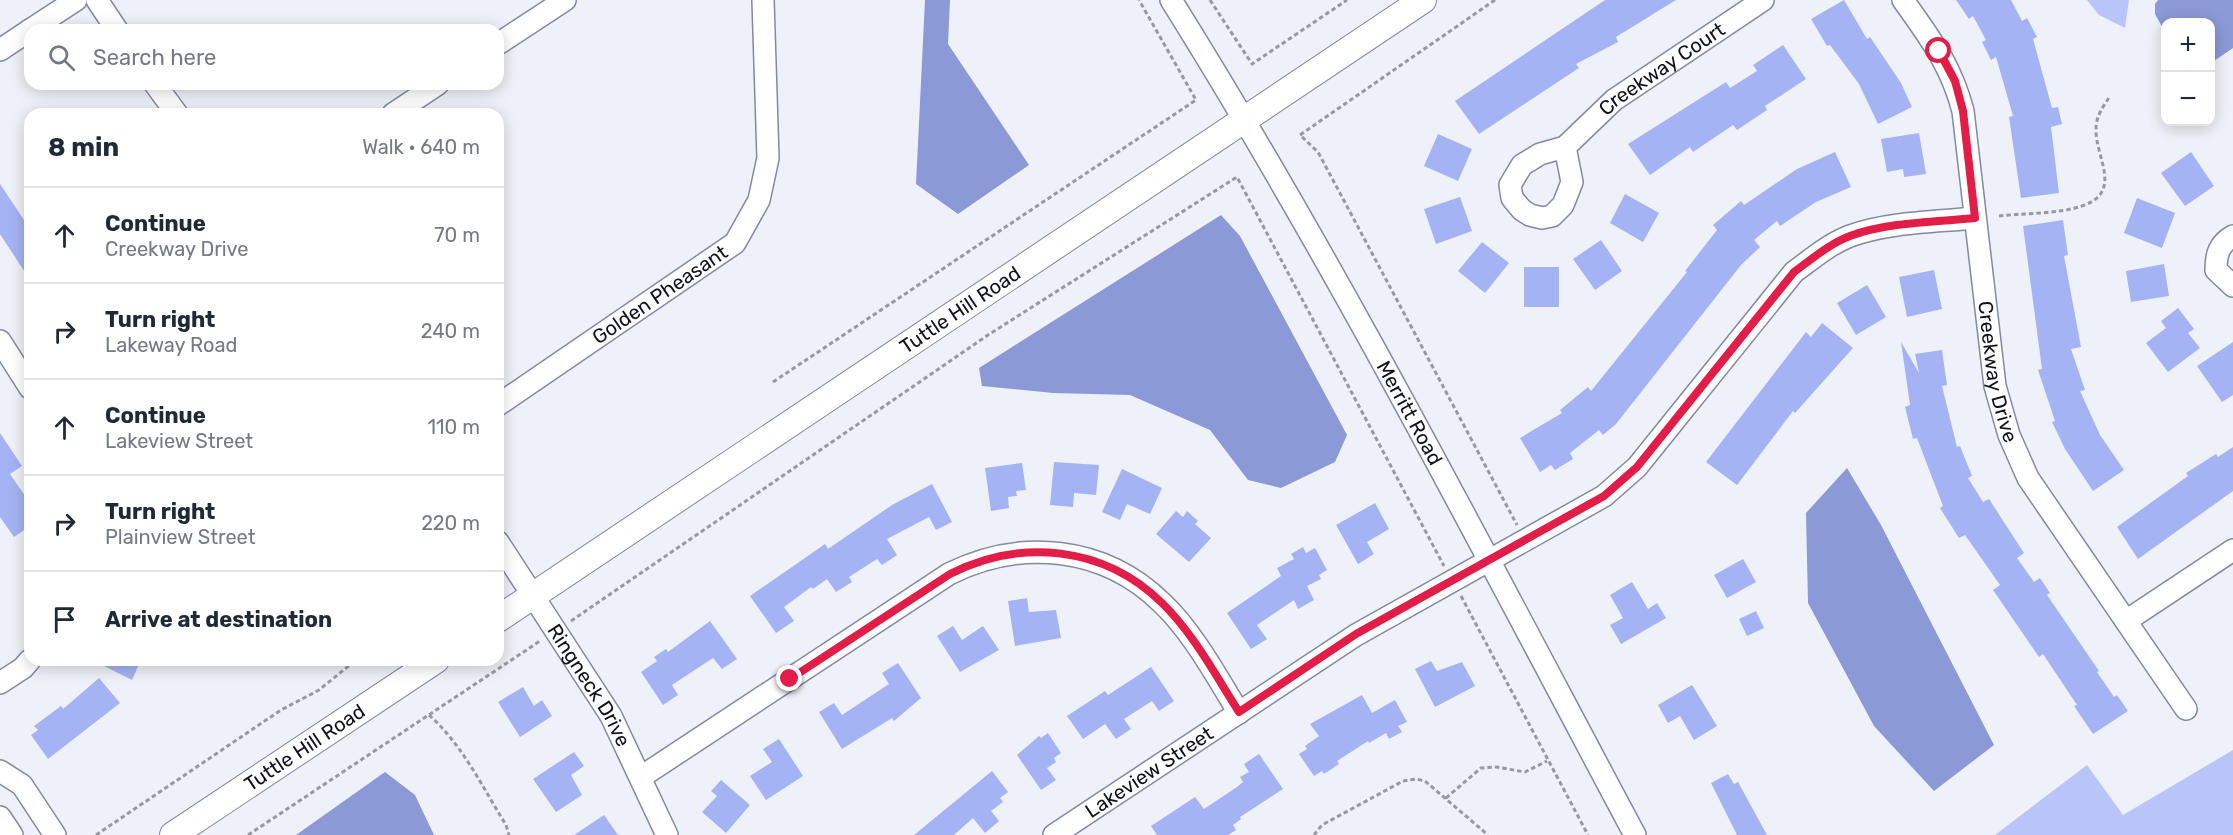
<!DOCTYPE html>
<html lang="en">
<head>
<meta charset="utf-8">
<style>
	body { margin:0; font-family:Rubik,sans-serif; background:#f2f2f3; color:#1f2937 }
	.controls { position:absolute; right:18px; top:18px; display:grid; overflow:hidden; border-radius:12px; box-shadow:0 3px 15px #0003 }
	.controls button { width:54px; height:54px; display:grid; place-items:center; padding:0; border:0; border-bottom:2px solid #e0e1e3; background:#fff; color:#1f2937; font:30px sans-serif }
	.stop { position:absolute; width:18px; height:18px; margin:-14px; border:4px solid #e11d48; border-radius:50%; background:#fff }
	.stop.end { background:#e11d48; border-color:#fff; box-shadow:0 2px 6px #0008 }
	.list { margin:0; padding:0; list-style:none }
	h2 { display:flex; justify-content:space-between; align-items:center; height:78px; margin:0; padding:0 24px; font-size:26px }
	h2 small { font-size:20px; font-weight:400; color:#747a83 }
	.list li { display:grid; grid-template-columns:39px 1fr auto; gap:18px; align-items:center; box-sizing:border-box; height:96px; padding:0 24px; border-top:2px solid #e0e1e3 }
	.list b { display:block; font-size:22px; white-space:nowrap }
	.list p { margin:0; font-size:20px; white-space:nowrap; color:#747a83 }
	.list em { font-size:20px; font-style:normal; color:#747a83 }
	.icon { flex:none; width:33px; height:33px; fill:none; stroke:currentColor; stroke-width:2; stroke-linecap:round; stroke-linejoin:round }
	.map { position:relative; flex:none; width:2233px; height:835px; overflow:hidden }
	.search { position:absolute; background:#fff; box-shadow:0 3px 15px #0003; left:24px; top:24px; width:480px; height:66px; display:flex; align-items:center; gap:15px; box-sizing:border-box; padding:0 21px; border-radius:18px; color:#747a83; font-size:22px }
	.panel { position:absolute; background:#fff; box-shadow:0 3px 15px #0003; left:24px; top:108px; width:480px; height:558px; border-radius:18px }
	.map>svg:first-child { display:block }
</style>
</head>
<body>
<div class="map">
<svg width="2233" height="835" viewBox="0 0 2233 835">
	<rect width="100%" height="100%" fill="#eff1f8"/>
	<path fill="#b9c5f9" d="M2087 0H2129L2125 28 2099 15Z
		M2233 750V835H1995L2087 765 2123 815Z"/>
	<path fill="#8b99d7" d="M925 0H950L948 44 1029 165 958 214 916 184Z
		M2158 0H2233V48L2211 63 2210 22H2166L2165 32 2155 14V4Z
		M1221 215 1240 236 1347 435 1335 462 1281 488 1248 480 1210 430 1130 395 1053 393 982 386 979 368Z
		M1847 468 1881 525 1994 745 1934 791 1874 726 1808 603 1806 513Z
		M385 772 415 795 434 835H296Z"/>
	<path fill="#a4b3f3" d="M1605 0H1676L1616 37 1618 42 1576 64 1579 68 1479 134 1455 101Z
		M1844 0 1867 39 1870 37 1901 83 1912 107 1878 124 1859 84 1830 45 1827 46 1811 19Z
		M1956 0H2011L2022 21 2027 18 2037 37 2033 39 2052 108 2058 107 2062 124 2051 127 2059 193 2021 198 2009 117 2013 116 1996 57 1991 60 1982 42 1986 40 1973 16 1969 19Z
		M1783 45 1806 79 1765 106 1767 110 1737 130 1733 125 1693 152 1690 147 1650 175 1628 144 1726 82 1730 88 1757 71 1753 65Z
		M1919 133 1926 174 1904 177 1903 169 1887 172 1881 139Z
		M1438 134 1472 149 1458 181 1424 166Z
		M1835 152 1851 187 1816 202 1780 226 1777 221 1754 240 1760 247 1741 265 1616 424 1603 435 1599 430 1570 453 1573 459 1555 470 1551 465 1540 472 1520 438 1562 413 1560 410 1588 387 1591 391 1687 272 1685 271 1717 230 1713 225 1741 201 1744 205 1797 169Z
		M2191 152 2214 186 2185 206 2161 173Z
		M0 184 30 229V280L0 234Z
		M1625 194 1659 213 1643 242 1610 223Z
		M1460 197 1472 231 1436 244 1424 209Z
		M2137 198 2175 213 2162 248 2124 233Z
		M2063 220 2068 255 2064 256 2081 347 2071 349 2085 390 2080 391 2100 435 2124 470 2093 491 2065 449 2052 422 2055 421 2038 370 2042 369 2023 226Z
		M1601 240 1622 271 1595 290 1573 259Z
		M1482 242 1509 263 1485 293 1458 271Z
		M2164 264 2169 296 2131 302 2126 271Z
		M1524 267H1559V307H1524Z
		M1934 270 1942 309 1907 317 1899 277Z
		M1867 285 1886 317 1856 335 1837 303Z
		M2178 308 2194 329 2188 333 2200 348 2168 372 2146 343 2166 328 2161 321Z
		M1822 323 1853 348 1795 413 1793 411 1737 485 1706 462 1806 332 1811 337Z
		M1901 342 1919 373 1915 354 1942 350 1947 385 1942 386 1957 447 1960 446 1972 476 1968 478 1983 502 1989 499 2024 553 2017 558 2034 582 2040 578 2050 593 2047 595 2099 671 2097 672 2114 697 2117 695 2128 711 2093 734 2074 706 2077 705 2043 654 2039 657 1993 590 2000 585 1965 535 1959 538 1940 508 1943 506 1917 438 1913 439 1905 407 1910 405Z
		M2233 342V395L2222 402 2197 366Z
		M0 433 22 466 10 474 30 503V526L14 537 0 517Z
		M2233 447V491L2138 559 2117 527 2188 476 2186 473 2216 454 2218 457Z
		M1054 462 1099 465 1096 495 1074 493 1073 507 1050 505Z
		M1022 463 1026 490 1016 491 1017 496 1008 497 1009 508 991 511 985 468Z
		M1122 469 1162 488 1150 514 1127 504 1120 520 1102 512Z
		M932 484 952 522 936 530 929 517 887 539 897 555 882 565 877 559 849 577 852 582 836 592 827 579 813 589 811 587 784 607 794 621 776 633 750 596 825 544 828 549 892 505Z
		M1375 503 1389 529 1367 542 1374 554 1358 564 1336 525Z
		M1176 511 1183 517 1187 511 1198 521 1195 524 1211 538 1189 562 1156 534Z
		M1303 547 1306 553 1315 548 1327 570 1319 575 1321 579 1307 586 1314 600 1298 609 1294 600 1257 625 1267 639 1251 649 1227 613 1281 576 1277 568 1294 559 1291 554Z
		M1743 559 1756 582 1727 598 1714 575Z
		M1632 582 1648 609 1657 603 1666 618 1621 644 1610 625 1623 618 1610 595Z
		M1027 598 1029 612 1056 610 1061 638 1015 646 1008 601Z
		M1756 611 1764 628 1747 636 1739 619Z
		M710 621 737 659 722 669 713 658 672 685 678 695 663 705 641 672 657 661 654 657 666 649 668 652Z
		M953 626 962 640 983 626 999 650 960 672 937 636Z
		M92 660H141L132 680Z
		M1431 661 1437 671 1462 662 1475 686 1435 707 1415 669Z
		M898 663 921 698 894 721 892 718 842 749 819 712 834 703 842 715 889 684 882 673Z
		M1151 667 1174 701 1159 711 1152 701 1124 719 1131 729 1116 739 1105 724 1083 739 1067 716 1105 691 1108 695Z
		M99 678 120 703 48 759 31 735 38 730 34 726 61 706 63 709Z
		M1692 685 1717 726 1694 740 1680 716 1668 723 1658 705Z
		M523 687 534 706 542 700 552 716 520 737 498 702Z
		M1362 695 1372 713 1395 700 1407 722 1398 726 1402 732 1389 739 1386 733 1369 743 1368 741 1337 761 1339 764 1324 774 1322 771 1314 776 1299 754 1307 749 1305 746 1319 736 1310 724Z
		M1048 733 1061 753 1054 758 1056 762 1047 768 1056 780 1041 790 1017 755 1039 736 1041 738Z
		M779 739 803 776 766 800 750 776 772 762 763 749Z
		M574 752 584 766 571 775 582 795 556 812 533 779Z
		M1259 754 1283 789 1240 817 1241 819 1233 825 1236 830 1228 835H1157L1151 826 1195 797 1204 809 1237 787 1243 782 1240 777 1249 772 1244 764Z
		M992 771 1008 792 1000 798 1003 802 991 811 999 821 985 833 973 818 954 835H914Z
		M1728 774 1734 784 1738 782 1767 835H1737L1711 783Z
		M721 780 750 805 726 833 702 812 717 796 711 791Z
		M604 815 618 835H574Z"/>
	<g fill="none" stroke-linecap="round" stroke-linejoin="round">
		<defs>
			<g id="minor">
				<path d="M97 0 117 30"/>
				<path id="s1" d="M1171 0C1340 270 1485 554 1635 835"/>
				<path id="s2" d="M1903 0C1930 38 1951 65 1963 111L1995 386 2009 435 2028 478 2186 709"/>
				<path d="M30 30 76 0"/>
				<path d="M498 44 565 0"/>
				<path d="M0 50 30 30"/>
				<path d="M155 84 177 114"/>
				<path d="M393 114 438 84"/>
				<path id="s3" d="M1565 147 1572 182 1563 205 1552 216 1542 218 1530 215 1522 210 1512 198 1510 185 1522 165 1540 154 1565 147 1614 100 1763 0"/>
				<path d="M2233 236C2219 244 2216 254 2216 270L2233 286"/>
				<path d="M0 341 30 388"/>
				<path id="s4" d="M498 405 735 243 759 200 768 158 763 0"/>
				<path id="s5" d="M498 542 611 716 667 835"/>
				<path d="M2126 621 2233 550"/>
				<path d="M0 683 23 668 30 660"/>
				<path d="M0 771 22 785 55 835"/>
				<path d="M641 777 949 574C1021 538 1104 546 1162 603 1192 631 1217 677 1239 713"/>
				<path d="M0 817 12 835"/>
				<path id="s6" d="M1054 835 1356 635 1604 496 1637 467 1794 272C1812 259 1829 244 1850 236 1888 222 1935 222 1975 218"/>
			</g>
			<g id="major">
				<path id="s7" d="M498 619 1423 0"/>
				<path id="s8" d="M173 835 436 660"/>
			</g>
		</defs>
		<use href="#minor" stroke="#8189a9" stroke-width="24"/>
		<use href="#major" stroke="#8189a9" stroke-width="28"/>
		<path stroke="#9799a2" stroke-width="3" stroke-dasharray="4.5 3" stroke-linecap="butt" d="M1210 0 1252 64 1347 0
			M1495 0 1300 135 1318 152 1517 525
			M1999 216C2024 213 2059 214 2082 206 2124 192 2095 157 2096 129 2096 116 2103 107 2110 96
			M773 382 1196 100 1139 0
			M1461 596 1588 835
			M571 621 988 335 1237 177 1444 566
			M429 715C462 744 483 788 506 825L509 835
			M1446 798 1481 768 1496 767 1525 772 1547 761
			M96 835 281 710 319 690 356 660
			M248 835 540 641
			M1314 835 1322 825 1403 781 1416 779 1425 781 1488 835"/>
		<use href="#minor" stroke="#fff" stroke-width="21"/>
		<use href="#major" stroke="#fff" stroke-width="26"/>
	</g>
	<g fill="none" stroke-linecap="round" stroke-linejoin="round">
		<path stroke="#e11d48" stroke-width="8" d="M790 679 950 574C1021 538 1104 546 1162 603 1193 633 1216 676 1239 712L1356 634 1604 496 1637 467 1794 272C1812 259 1829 244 1850 236 1888 222 1935 222 1975 218L1963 111 1955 81 1939 51"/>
	</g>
	<g text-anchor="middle" stroke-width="5" stroke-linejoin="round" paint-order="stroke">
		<g font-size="20" fill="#0f111d" stroke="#fff">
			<text dy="7" stroke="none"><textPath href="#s3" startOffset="332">Creekway Court</textPath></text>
			<text dy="7" stroke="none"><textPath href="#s4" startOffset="196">Golden Pheasant</textPath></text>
			<text dy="7" stroke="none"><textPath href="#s7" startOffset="556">Tuttle Hill Road</textPath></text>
			<text dy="7" stroke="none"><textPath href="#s2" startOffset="390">Creekway Drive</textPath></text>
			<text dy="7" stroke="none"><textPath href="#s1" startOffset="477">Merritt Road</textPath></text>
			<text dy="7" stroke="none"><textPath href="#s5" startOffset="170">Ringneck Drive</textPath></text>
			<text dy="7" stroke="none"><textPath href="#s8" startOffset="158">Tuttle Hill Road</textPath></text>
			<text dy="7" stroke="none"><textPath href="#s6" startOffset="114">Lakeview Street</textPath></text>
		</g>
	</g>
</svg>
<div class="controls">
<button>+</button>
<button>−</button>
</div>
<div class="stop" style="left:1939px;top:51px"></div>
<div class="stop end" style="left:790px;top:679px"></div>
<div class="search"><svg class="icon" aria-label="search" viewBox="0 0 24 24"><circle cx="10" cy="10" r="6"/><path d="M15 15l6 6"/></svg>Search here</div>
<section class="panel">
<h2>8 min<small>Walk · 640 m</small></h2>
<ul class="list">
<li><svg class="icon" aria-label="ahead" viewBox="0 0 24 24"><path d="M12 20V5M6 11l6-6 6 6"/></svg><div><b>Continue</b><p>Creekway Drive</p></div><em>70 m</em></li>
<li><svg class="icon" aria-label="right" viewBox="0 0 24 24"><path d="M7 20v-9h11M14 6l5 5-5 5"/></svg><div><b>Turn right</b><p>Lakeway Road</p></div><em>240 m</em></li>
<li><svg class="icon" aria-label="ahead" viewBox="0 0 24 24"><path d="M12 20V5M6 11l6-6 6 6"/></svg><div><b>Continue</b><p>Lakeview Street</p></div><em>110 m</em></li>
<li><svg class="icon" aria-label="right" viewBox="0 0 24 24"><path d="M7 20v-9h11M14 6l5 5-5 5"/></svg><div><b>Turn right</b><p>Plainview Street</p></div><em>220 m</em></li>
<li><svg class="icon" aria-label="arrive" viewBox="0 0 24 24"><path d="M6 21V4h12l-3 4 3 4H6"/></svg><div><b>Arrive at destination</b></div></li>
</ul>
</section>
</div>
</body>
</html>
